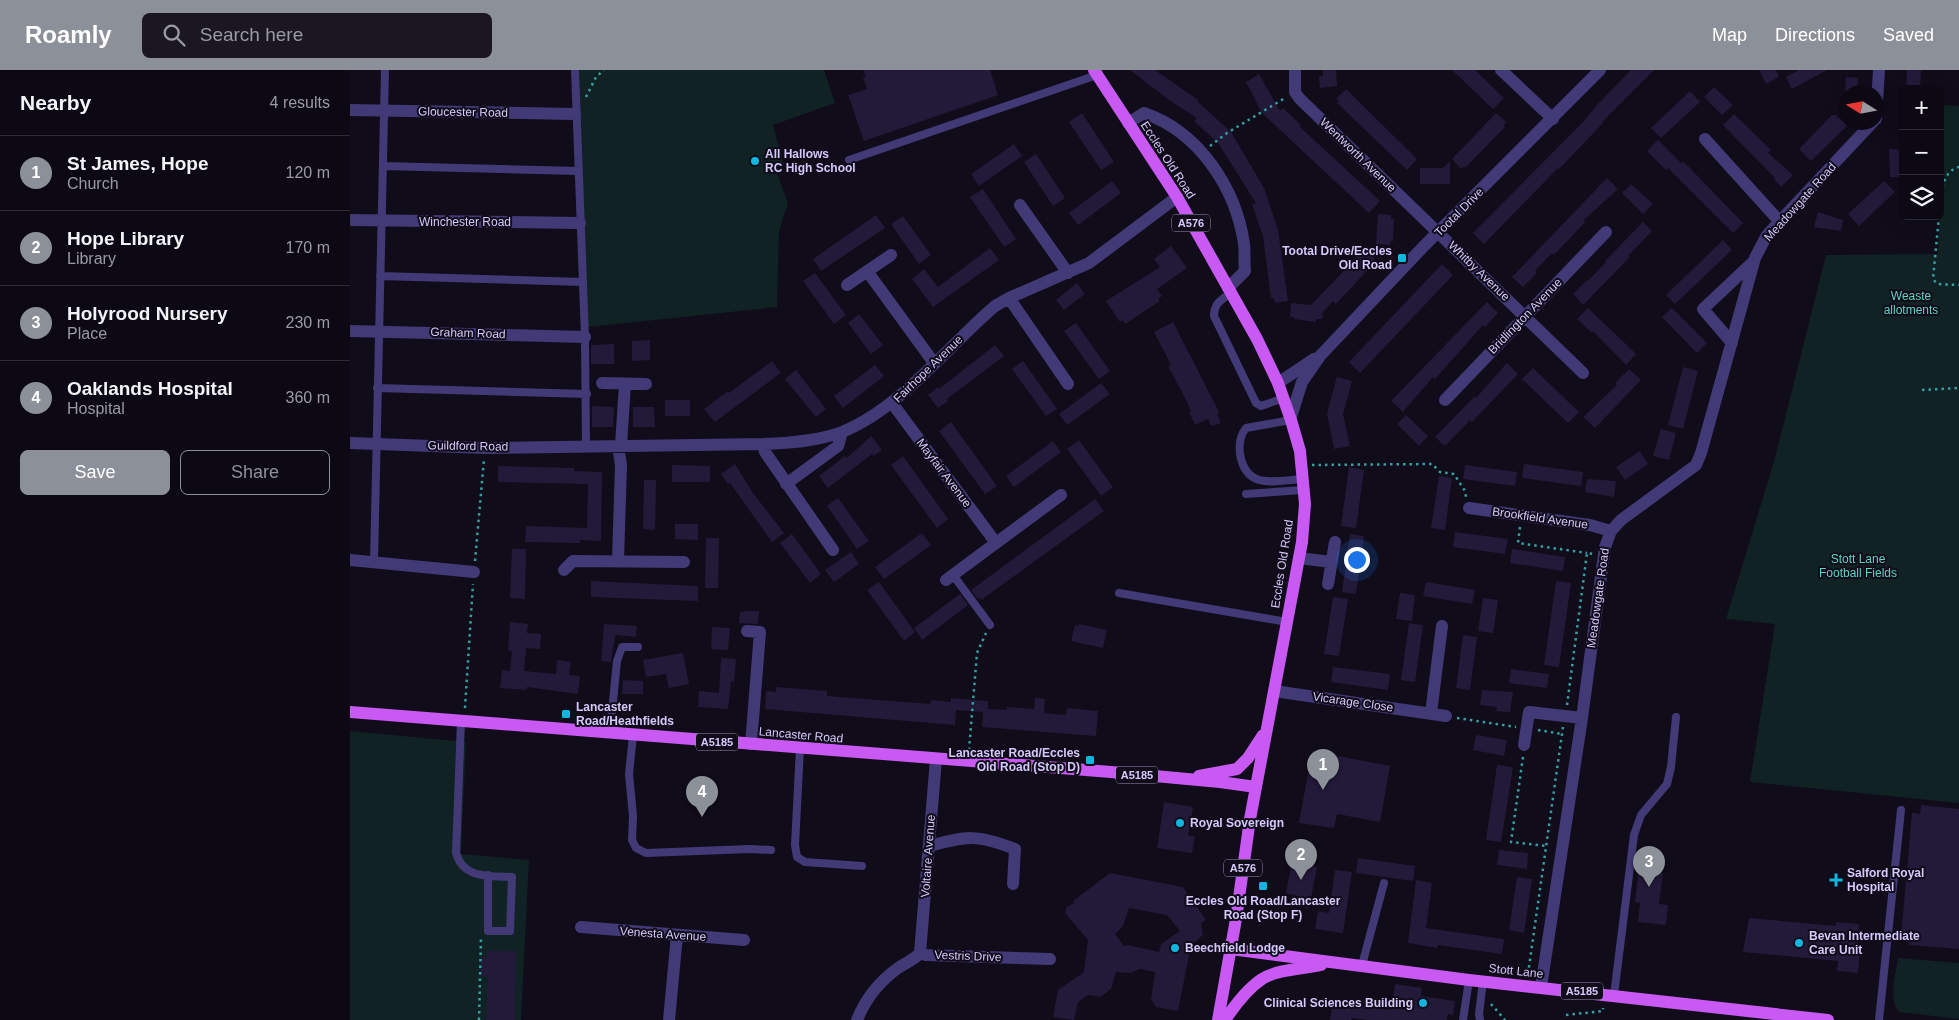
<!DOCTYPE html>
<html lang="en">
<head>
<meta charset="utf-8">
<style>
	body { margin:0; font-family:Helvetica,sans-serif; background:#1a1722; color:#f1f3f6 }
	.controls { position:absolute; right:15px; top:15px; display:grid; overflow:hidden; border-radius:8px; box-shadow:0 5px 20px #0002 }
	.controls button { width:45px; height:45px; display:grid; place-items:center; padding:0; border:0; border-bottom:1px solid #2c2a34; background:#0c0914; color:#f1f3f6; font:25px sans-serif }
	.compass { position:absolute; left:1489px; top:15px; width:45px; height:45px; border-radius:50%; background:#0c0914; box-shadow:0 5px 20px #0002; rotate:281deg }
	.you { position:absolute; left:1006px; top:489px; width:18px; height:18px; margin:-12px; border:4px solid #fff; border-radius:50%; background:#1a73e8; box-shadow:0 0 0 8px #1a73e833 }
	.badge { display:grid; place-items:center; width:32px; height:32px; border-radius:50%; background:#8c9099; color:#fff; font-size:16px; font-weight:700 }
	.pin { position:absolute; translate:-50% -41px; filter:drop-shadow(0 1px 2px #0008) }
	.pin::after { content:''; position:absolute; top:26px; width:18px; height:15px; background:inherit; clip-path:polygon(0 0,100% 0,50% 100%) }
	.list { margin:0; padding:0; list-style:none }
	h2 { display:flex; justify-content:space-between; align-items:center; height:65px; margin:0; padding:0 20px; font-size:21px }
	h2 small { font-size:16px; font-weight:400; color:#9a9aa0 }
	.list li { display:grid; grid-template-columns:32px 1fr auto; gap:15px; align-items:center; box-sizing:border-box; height:75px; padding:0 20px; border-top:1px solid #2c2a34 }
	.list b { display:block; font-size:19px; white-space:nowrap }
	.list p { margin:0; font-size:16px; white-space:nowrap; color:#9a9aa0 }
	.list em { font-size:16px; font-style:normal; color:#9a9aa0 }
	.actions { display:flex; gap:10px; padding:15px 20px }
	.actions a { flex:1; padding:11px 0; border:1px solid #8c9099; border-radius:8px; text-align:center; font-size:18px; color:#8c9099 }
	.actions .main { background:#8c9099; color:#fff }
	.icon { flex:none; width:28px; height:28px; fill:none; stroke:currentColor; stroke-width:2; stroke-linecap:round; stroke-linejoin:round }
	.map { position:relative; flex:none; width:1609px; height:950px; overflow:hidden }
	header { display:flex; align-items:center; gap:30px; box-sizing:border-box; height:70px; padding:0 25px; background:#8c9099; color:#fff }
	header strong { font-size:24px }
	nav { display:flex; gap:28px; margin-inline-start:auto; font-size:18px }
	.search { width:350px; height:45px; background:#1a1722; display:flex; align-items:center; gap:12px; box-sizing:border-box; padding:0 18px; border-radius:8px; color:#9a9aa0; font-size:19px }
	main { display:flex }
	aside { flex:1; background:#0c0914 }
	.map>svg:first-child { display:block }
</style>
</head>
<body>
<header>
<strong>Roamly</strong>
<div class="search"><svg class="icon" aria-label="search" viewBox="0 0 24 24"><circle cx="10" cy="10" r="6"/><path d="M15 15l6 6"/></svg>Search here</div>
<nav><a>Map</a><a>Directions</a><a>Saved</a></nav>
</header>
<main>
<aside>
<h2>Nearby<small>4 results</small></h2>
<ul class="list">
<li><span class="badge">1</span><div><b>St James, Hope</b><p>Church</p></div><em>120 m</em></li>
<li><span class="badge">2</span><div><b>Hope Library</b><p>Library</p></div><em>170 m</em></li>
<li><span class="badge">3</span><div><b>Holyrood Nursery</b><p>Place</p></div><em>230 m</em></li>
<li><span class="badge">4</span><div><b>Oaklands Hospital</b><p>Hospital</p></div><em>360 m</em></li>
</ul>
<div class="actions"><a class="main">Save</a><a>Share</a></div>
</aside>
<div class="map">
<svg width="1609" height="950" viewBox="0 0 1609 950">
	<rect width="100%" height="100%" fill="#100c1a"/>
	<path fill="#102223" d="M227 0H474L485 33 423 55 434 95 425 98 438 133 429 161 427 237 238 257Z
		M1594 35 1609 36V733L1400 712 1425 554 1376 549 1425 388 1476 185 1588 184Z
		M0 661 116 672 111 784 179 790 171 950H0Z
		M1548 888 1609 893V949L1549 942C1538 932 1546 902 1548 888Z"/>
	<path fill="#231a3a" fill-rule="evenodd" d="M513 0H640L648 25 514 71 498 25 517 19 513 7H516Z
		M780 0H805L848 30V32L881 62 914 118 928 160 938 231 925 233 924 228H921L913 166 902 134 906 133 868 73 844 51 847 48 819 30Z
		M973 0H986L987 16 970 18 969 6H973Z
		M1102 0H1125L1154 28 1143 39Z
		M1281 0H1304L1252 52 1253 53 1209 99 1208 98 1134 174 1123 163 1235 50 1246 36Z
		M1409 0H1426L1429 7 1416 14Z
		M1449 0H1477L1442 19 1436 7Z
		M1557 0H1571L1570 19H1556Z
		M909 4 930 41 933 38 951 55 949 56 1030 131 1019 143 912 43 896 12Z
		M1496 7 1508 8 1507 22H1495Z
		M1364 17 1383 35 1372 45 1354 27Z
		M996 19 1067 89 1057 100 987 33 989 31 986 29Z
		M1340 21 1350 32 1311 68 1301 58Z
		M732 43 764 92 751 100 719 52Z
		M1146 43 1156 52 1153 55 1155 57 1115 98 1114 96 1111 99 1102 89Z
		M1384 44 1421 80 1418 83 1443 105 1431 117 1424 109 1425 108 1373 55Z
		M1482 45H1486L1497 56 1461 91 1449 79Z
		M1308 70 1331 93 1333 91 1393 153 1383 163 1318 98 1316 100 1297 81Z
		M664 74 672 86 629 116 621 104Z
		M1539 79 1553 80 1552 107H1540Z
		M686 84 715 128 703 136 674 92Z
		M1100 91V114H1070V98H1093Z
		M1257 108 1268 119 1234 150 1235 152 1204 185 1202 183 1185 201 1187 203 1173 217 1162 207Z
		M762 111 771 123 728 155 719 143Z
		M1534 111 1545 122 1509 156 1498 144Z
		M1281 114 1303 134 1293 144 1272 123Z
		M633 119 666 169 654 177 620 127Z
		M1468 142 1493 150 1491 161 1464 157Z
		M1028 144 1041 145V149H1044L1043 171H1041L1040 175 1026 174Z
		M526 145 535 158 471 201 463 189Z
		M553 146 581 185 569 194 541 154Z
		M1293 152 1302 161 1278 186 1280 187 1233 235 1223 224 1237 210 1238 211 1256 192 1255 191Z
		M1373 170 1382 180 1325 234 1316 225Z
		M821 176 837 198 807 219 812 226 808 229 810 231 775 254 773 250 770 252 756 231 810 197 804 189Z
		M640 178 649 190 583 237 562 209 574 199 588 217Z
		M1015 179 1025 189 1023 191 1025 192 986 234 983 231 973 242 972 249H966V252L944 249V247H940L941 233 961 235Z
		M1092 194 1103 205 1010 303 999 292Z
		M465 203 496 245 484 254 453 211Z
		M727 213 735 224 714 240 706 230Z
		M1137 232 1148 243 1135 257 1133 255 1085 309 1083 307 1053 342 1041 331Z
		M1238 238 1286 284 1276 295 1243 261 1242 263 1227 249Z
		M1322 238 1357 273 1347 283 1312 247Z
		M509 244 533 275 521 284 498 253Z
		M823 252 869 342 867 344 871 353 861 356 858 349 845 355 839 342 841 341 835 328 818 296 821 295 804 262Z
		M726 253 760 301 749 309 714 261Z
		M300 270V290L282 291V271Z
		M264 274V294H241V275Z
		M645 275 654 286 597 329 598 331 588 338 578 325 588 317 589 319Z
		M422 291 431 303 365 352 354 339 378 321 379 323Z
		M673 291 707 339 696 346 662 299Z
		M1157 293 1168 304 1122 352 1120 350 1095 376 1085 367 1125 326 1126 328Z
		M525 295 534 306 493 338 484 326Z
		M1333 297 1348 301 1333 359 1318 355Z
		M1183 298 1229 342 1218 353 1172 309Z
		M1279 299 1291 310 1245 358 1233 347 1267 315 1265 313Z
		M446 300 476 339 466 347 435 309Z
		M987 307 1002 311 993 344 1000 376 984 379 977 343Z
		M751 313 760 324 717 355 709 344Z
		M315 330H340V346H315Z
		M242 336 264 337 263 357H242Z
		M283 337H304L305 357H283Z
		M1056 345 1078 366 1069 376 1047 354Z
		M601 352 647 416 635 424 589 361Z
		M1311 359 1326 363 1319 390 1303 386Z
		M521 366 532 380 524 386 522 384 478 418 469 406 495 386 497 388Z
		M729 370 763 417 751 426 717 379Z
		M703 371 711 382 664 417 656 406Z
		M1290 381 1298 394 1275 410 1266 397Z
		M553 386 598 449 587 458 541 395Z
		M385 394 403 423 434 463 422 472 380 413 378 414 371 404Z
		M1174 394 1233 402 1231 416 1172 408Z
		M322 395 360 396V412H322Z
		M1115 395 1167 402 1165 416 1113 409Z
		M148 396 224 398V401L252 402 251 471 230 470V473L175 472 176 456 237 458 238 414 148 412Z
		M999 397 1014 400 1006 458 991 456Z
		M1089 406 1102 408 1095 460 1081 458Z
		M1237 409 1266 411 1264 427 1235 422Z
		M294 410H306L305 460 293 459Z
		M488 428 519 471 507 479 477 436Z
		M745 429 754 441 631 530 630 527 628 529 621 520Z
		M325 454H348V470L325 469Z
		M1105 462 1158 469 1155 484 1103 477Z
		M572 463 581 475 534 509 525 497Z
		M442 464 471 504 460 513 430 473Z
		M1000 464 1014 466 1006 524 992 522Z
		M356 468H369L368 518H355Z
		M162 479H176L175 529 160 528Z
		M1162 479 1215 487 1213 501 1160 493Z
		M501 482 509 494 484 512 475 500Z
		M241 511 348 516V531L241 527Z
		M1206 511 1221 513 1209 597 1194 595Z
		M529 512 565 562 554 571 517 520Z
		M1076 512 1125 520 1122 534 1073 526Z
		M1050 523 1065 525 1062 551 1046 549Z
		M610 524 618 535 572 570 564 558Z
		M983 527 998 529 989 586 974 584Z
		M1133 528 1148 530 1143 563 1128 561Z
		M394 541H409L408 554 389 553 390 542H394Z
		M160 552 178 554 177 563 191 564 190 579 176 578 174 601 206 604 207 590 221 592 219 605 230 606 228 624 177 617V620L150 618 152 600 160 601 162 581 158 580Z
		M1059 553 1073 555 1065 612 1051 610Z
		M254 554 287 556 286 567 265 565 261 592 251 591Z
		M729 554 757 560 753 578 721 571 725 555 729 556Z
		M362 557 380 558 378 580 361 579Z
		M1113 565 1127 567 1120 620 1106 618Z
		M333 583 339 614 319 618 316 604 296 607 293 590Z
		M371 588 386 589 384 612 381 611 378 639 348 637 349 621 369 623Z
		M983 597 1040 604 1038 620 981 612Z
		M1161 599 1199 604 1197 618 1159 613Z
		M273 610 293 611V624H272Z
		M426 617 477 621V626L580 634 581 630 601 632V628L638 631V639L657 640V637L684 639 685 628 695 629 694 643 716 645 717 638 748 641 746 666 632 657 633 642 606 640 605 655 415 639 416 621 426 622Z
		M1132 620 1163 622 1160 642 1146 641 1147 637 1130 635Z
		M1126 665 1157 670 1154 686 1123 680Z
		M962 681 1040 696 1030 752 987 744 984 758 949 753Z
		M1147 695 1163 697 1151 772 1136 770Z
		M814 732 843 737 838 765 845 767 842 783 807 778Z
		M1571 735 1609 739V879L1559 875 1560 867 1551 866 1562 743 1570 744Z
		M1149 780 1178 783 1177 799 1147 795Z
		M944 781 959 783 957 795 967 797 959 838 946 836 948 826 936 823Z
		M1008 788 1065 796 1063 811 1006 803Z
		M1294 793 1311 795 1310 802 1313 803 1309 834 1318 835 1316 855 1288 852 1290 833 1285 832 1289 800 1293 801Z
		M985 800 1002 802 993 863 965 859 968 841 979 843Z
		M760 803 833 817 856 850 851 853 853 865 841 875 828 941 806 937 801 929 805 902 790 899 781 903 766 902 761 919 750 927 738 925 728 932 724 950 703 947 708 920 734 902 738 870 715 843 717 837 724 833 723 831ZM779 838 817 845 830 861 811 874 809 882 778 875 774 876 765 864 773 856Z
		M1167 807 1182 809 1174 863 1159 860Z
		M1066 810 1082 813 1076 858 1154 869 1152 884 1088 875 1087 878 1058 873Z
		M1399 848 1486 856V852L1509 854 1507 876 1510 877 1508 903 1487 901 1488 891 1393 882Z
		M137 881H166L165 950H136L138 907 131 906V887H137Z
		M1045 914 1072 918 1071 926 1105 931 1103 945 1098 944 1097 950H1019L1002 948 1001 950H980L983 932 1041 940Z"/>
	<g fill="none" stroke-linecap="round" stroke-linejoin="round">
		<path stroke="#359fa3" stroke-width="2.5" stroke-dasharray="2.5 4" stroke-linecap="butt" d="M236 27 246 7 254 0
			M860 76 877 63 935 28
			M1590 137C1592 122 1592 101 1609 97
			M1589 146 1583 209 1587 214 1609 215
			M1572 320 1609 318
			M962 395 1082 394 1090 402 1104 404 1115 421 1116 427
			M1170 457 1168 473 1237 483
			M125 491 134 389
			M1217 635 1237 483 1243 484
			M115 638 123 514
			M1107 648 1166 657
			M1188 660 1212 664
			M619 680 627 583 636 563
			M1173 687 1161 772 1196 776
			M1178 904 1213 657
			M1141 934 1155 950
			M1216 945 1253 941V938
			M129 950 131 867"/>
		<path stroke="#423a76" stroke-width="8" d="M225 0 235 267 236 376
			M499 90 747 5
			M33 96 228 101
			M30 206 233 212
			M881 223C871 230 864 233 864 246L906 333 911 336 934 328
			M27 318 237 324
			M941 350 896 358C890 365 889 375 890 384 896 420 924 411 952 409
			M896 424 953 420
			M24 492 35 0
			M603 505 640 555
			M769 523 937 552
			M111 651 106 783C113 809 140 806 162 807L160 861H138V805
			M260 662 267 591 272 577H288
			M283 665 279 704 283 746 282 770 286 778 296 783 400 779 421 780
			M450 678 445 775 447 787 455 792 512 796
			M1012 895 1034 813
			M1264 925 1284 765 1291 745 1317 714 1321 697 1326 647
			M1113 950 1119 910
			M1130 950 1129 944 1133 911
			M1529 950 1551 740"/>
		<path stroke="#423a76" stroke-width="12" d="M945 0V22L949 28 1233 303
			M1151 0 1203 49
			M0 40 225 44
			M1526 49 1529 0
			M778 53 794 43C849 62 886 118 894 174 895 183 894 192 895 201L878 218
			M1355 69 1430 152
			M670 135 718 203
			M0 150 230 153
			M517 201 584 293
			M497 215 541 185
			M659 228 718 314
			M0 261 235 267
			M1382 273 1353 239 1404 191
			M252 313 296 314
			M1095 330 1256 162
			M542 333 646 473
			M0 373 135 378 413 374C440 373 468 371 492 362 550 339 598 276 645 236L659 228 739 193 827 127
			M413 374 415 382 483 480
			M271 375 275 314
			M268 376 271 395 268 490
			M436 414 488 376 492 362
			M1119 438 1240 455 1261 461
			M949 488 981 492
			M0 490 124 502
			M214 500 223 491 334 492
			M596 510 711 425
			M978 514 985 472
			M397 561 410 562 401 674
			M924 621 1096 646
			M1081 643 1092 556
			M1174 675 1179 642 1232 648
			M579 776C617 766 627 764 665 779L663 814
			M231 857 394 870
			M570 883 586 689
			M1191 917 1232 648 1255 477 1261 461 1271 450 1346 395 1351 383 1405 188 1417 165 1523 52
			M319 950 327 865
			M507 950C515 930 530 911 548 898 555 893 564 890 570 883L576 885 700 889"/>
		<path stroke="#423a76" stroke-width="12" d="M928 313 964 289
			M941 347 952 312 970 286 1073 177 1250 0"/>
		<path stroke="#c859f2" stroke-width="12" d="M744 0 827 127 907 269 928 313 941 350 950 381 955 434 952 472 900 749 886 849 868 950
			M0 642 761 702 870 712 906 717
			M849 706 887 699 898 688 913 665
			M881 879 1119 910 1478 950
			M875 950C885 935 897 919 912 909 928 899 953 899 971 895"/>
	</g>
	<g fill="#11b6df" stroke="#100c1a" stroke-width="2">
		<circle cx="405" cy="91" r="5"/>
		<rect x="1047" y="183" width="10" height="10" rx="2.5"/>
		<rect x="211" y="639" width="10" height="10" rx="2.5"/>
		<rect x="735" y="685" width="10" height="10" rx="2.5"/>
		<circle cx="830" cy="753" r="5"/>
		<path d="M1483.5 802.5h5v5h5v5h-5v5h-5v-5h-5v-5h5z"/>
		<rect x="908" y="811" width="10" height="10" rx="2.5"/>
		<circle cx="1449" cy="873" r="5"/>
		<circle cx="825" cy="878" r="5"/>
		<circle cx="1073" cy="933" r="5"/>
	</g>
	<g text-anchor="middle" stroke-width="4" stroke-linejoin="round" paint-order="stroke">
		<g fill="#100c1a" stroke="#9990b8" stroke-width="1">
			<rect x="822" y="144.5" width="38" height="17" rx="4"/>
			<rect x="346" y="663.5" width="42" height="17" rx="4"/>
			<rect x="766" y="696.5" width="42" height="17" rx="4"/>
			<rect x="874" y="789.5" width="38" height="17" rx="4"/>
			<rect x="1211" y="912.5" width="42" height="17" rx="4"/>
		</g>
		<g font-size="11" font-weight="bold" fill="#d4c9fb">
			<text x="841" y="157">A576</text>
			<text x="367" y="676">A5185</text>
			<text x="787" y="709">A5185</text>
			<text x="893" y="802">A576</text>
			<text x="1232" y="925">A5185</text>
		</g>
		<g font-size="12" fill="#d4c9fb" stroke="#100c1a">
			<text transform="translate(113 42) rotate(1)" y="4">Gloucester Road</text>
			<text transform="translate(1008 85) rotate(44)" y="4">Wentworth Avenue</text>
			<text transform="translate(818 90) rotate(57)" y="4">Eccles Old Road</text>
			<text transform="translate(1450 132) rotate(-48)" y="4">Meadowgate Road</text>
			<text transform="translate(1109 142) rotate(-45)" y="4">Tootal Drive</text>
			<text x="115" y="156">Winchester Road</text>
			<text transform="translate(1129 201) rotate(44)" y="4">Whitby Avenue</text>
			<text transform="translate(1175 246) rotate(-46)" y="4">Bridlington Avenue</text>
			<text transform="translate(118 263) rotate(2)" y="4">Graham Road</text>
			<text transform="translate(578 299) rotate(-44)" y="4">Fairhope Avenue</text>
			<text transform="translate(118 376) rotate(1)" y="4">Guildford Road</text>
			<text transform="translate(594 403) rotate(53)" y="4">Mayfair Avenue</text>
			<text transform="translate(1190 448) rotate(8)" y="4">Brookfield Avenue</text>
			<text transform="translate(932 494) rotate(-81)" y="4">Eccles Old Road</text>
			<text transform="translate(1248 528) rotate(-82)" y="4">Meadowgate Road</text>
			<text transform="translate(1003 632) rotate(8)" y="4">Vicarage Close</text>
			<text transform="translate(451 665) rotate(5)" y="4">Lancaster Road</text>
			<text transform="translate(578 786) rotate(-86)" y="4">Voltaire Avenue</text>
			<text transform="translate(313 864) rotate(4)" y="4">Venesta Avenue</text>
			<text transform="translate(618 886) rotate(2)" y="4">Vestris Drive</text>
			<text transform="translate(1166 901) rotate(6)" y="4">Stott Lane</text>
		</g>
		<g font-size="12" font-weight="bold" fill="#d4c9fb" stroke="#100c1a" text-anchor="start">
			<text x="415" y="88">All Hallows<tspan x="415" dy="14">RC High School</tspan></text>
			<text x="1042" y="185" text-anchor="end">Tootal Drive/Eccles<tspan x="1042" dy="14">Old Road</tspan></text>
			<text x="226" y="641">Lancaster<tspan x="226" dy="14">Road/Heathfields</tspan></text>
			<text x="730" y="687" text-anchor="end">Lancaster Road/Eccles<tspan x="730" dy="14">Old Road (Stop D)</tspan></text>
			<text x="840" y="757">Royal Sovereign</text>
			<text x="1497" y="807">Salford Royal<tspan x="1497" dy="14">Hospital</tspan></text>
			<text x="913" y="835" text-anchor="middle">Eccles Old Road/Lancaster<tspan x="913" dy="14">Road (Stop F)</tspan></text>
			<text x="1459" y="870">Bevan Intermediate<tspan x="1459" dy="14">Care Unit</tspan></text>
			<text x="835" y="882">Beechfield Lodge</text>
			<text x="1063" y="937" text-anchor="end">Clinical Sciences Building</text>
		</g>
		<g font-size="12" fill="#5cd4c1" stroke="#100c1a">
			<text x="1561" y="230">Weaste<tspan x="1561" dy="14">allotments</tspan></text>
			<text x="1508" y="493">Stott Lane<tspan x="1508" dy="14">Football Fields</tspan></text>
		</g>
	</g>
</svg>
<div class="controls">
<button>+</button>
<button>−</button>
<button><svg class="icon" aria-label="layers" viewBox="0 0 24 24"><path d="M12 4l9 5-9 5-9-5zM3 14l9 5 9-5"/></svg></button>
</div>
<svg class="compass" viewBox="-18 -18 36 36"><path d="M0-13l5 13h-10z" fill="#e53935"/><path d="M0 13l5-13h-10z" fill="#9a9aa0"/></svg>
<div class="you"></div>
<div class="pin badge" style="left:973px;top:720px">1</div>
<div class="pin badge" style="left:951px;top:810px">2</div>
<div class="pin badge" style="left:1299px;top:817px">3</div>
<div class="pin badge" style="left:352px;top:747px">4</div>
</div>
</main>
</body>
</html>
